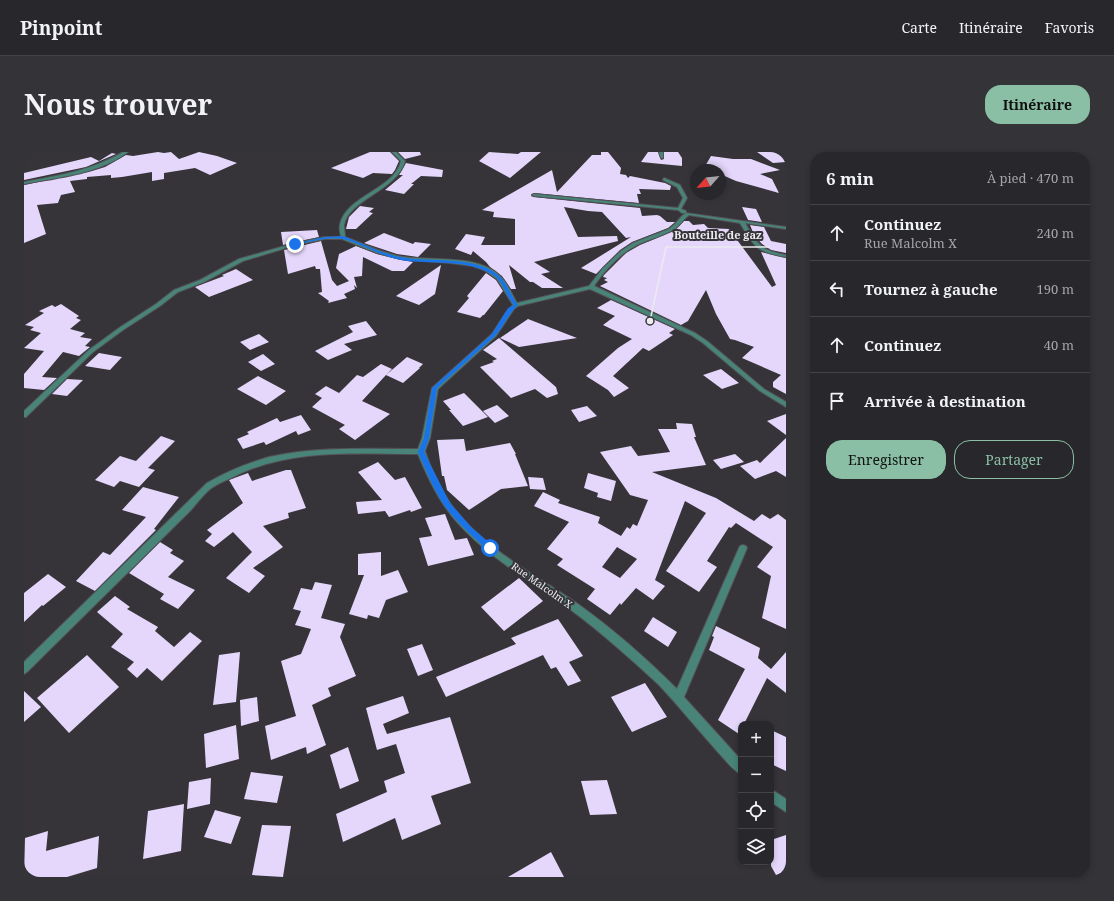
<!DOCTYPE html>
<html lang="fr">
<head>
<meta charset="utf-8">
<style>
	body { margin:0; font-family:"Noto Serif",serif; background:#343337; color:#f1f3f6 }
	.controls { position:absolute; right:12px; bottom:12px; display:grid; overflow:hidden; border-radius:8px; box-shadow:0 2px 6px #0003 }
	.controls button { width:36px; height:36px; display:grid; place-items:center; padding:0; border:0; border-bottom:1px solid #444447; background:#28272b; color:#f1f3f6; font:20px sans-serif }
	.compass { position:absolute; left:666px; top:12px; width:36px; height:36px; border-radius:50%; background:#28272b; box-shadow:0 2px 6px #0003; rotate:243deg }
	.stop { position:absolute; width:12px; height:12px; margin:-9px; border:3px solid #1a73e8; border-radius:50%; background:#fff }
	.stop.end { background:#1a73e8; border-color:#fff; box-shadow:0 1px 4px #0008 }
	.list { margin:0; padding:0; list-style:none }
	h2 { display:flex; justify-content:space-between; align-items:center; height:52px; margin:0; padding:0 16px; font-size:17px }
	h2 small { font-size:13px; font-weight:400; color:#a5a5a9 }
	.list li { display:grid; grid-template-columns:26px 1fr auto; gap:12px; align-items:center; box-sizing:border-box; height:56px; padding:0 16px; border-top:1px solid #444447 }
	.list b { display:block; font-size:15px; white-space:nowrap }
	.list p { margin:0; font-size:13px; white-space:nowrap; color:#a5a5a9 }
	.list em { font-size:13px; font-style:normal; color:#a5a5a9 }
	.actions { display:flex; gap:8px; padding:12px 16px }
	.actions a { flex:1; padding:9px 0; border:1px solid #8abfa5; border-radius:16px; text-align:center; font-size:14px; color:#8abfa5 }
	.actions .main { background:#8abfa5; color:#111 }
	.icon { flex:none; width:22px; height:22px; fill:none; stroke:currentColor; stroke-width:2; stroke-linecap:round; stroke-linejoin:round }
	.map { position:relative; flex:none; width:762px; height:725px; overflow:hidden; border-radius:16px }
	header { display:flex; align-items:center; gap:24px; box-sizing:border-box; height:56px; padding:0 20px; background:#28272b; border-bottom:1px solid #444447 }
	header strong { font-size:19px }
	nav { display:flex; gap:22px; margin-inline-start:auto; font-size:14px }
	.intro { display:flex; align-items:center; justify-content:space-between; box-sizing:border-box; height:96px; padding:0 24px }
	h1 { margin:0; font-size:28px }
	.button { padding:10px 18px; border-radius:16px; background:#8abfa5; color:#111; font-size:14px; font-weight:700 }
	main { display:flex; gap:24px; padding:0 24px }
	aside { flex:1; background:#28272b; border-radius:16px; box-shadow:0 2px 6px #0003 }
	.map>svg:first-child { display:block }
</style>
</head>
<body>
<header>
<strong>Pinpoint</strong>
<nav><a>Carte</a><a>Itinéraire</a><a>Favoris</a></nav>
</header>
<div class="intro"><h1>Nous trouver</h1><a class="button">Itinéraire</a></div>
<main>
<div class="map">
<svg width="762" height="725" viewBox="0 0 762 725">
	<rect width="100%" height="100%" fill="#363439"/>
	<path fill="#e5d7fb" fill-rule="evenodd" d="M134 0 140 1 147 0 155 7 175 0 193 4 213 11 186 23 171 16 140 21V27L128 29V20L98 25 87 26V23L63 25V27L46 29 51 40 37 43 34 51 13 53 22 82 0 91V33L68 19 81 15 102 3 109 4Z
		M346 0H366L375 9 371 18 368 22 349 21 339 26 307 16Z
		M374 0H396L397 3 381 7Z
		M465 0 494 2 497 0H517L486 26 455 9Z
		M577 0H584L597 16 596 22 602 23 604 26 606 24 641 31 647 34 646 38 615 37 617 42H613L615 51 510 41 507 44 510 45 616 56 618 64 633 63 636 64 643 70H651L650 71 644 76 608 90 596 98 572 122 557 116 607 85 602 86 578 60 564 59 540 55 554 85 593 84 594 89 510 110 526 120 517 122 539 136H518L509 130H506L485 113 492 137H487L478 124 466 115 462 110 449 99 447 103 431 97 442 82 461 85 457 93H491V67L469 65 470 60 458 58 528 18 533 40 568 3H577Z
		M624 0H634L637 8 640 7V0H654L658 6V14L617 10Z
		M733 0H762V10L749 11Z
		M88 1 92 2 62 15 0 28V21L67 5 75 9Z
		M687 4 709 7H727L756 18 736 22 748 27 755 41 712 29 696 22V18L680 16Z
		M382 11 419 18 418 25 397 24 387 32H390L380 42 361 38 379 23H375Z
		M336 54 350 56 345 60 349 61 332 77H322L325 65Z
		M718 55 732 57 738 70 724 68Z
		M660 69H665L669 73 680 72 684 76 705 77 748 135 752 133 737 100 762 106V242L749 235V230L757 223 718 206 730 195 711 188 706 187 692 162 682 138 664 169 657 173 576 134 584 130 580 128 583 126 579 125 580 123 602 101 616 93 650 79Z
		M726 73 740 75 747 89 762 92V101L747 98 738 92 730 83Z
		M293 78 295 85 259 93 257 80Z
		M360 81 389 92 391 90 407 92 394 105 373 102 340 91Z
		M297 89 308 128 313 134 325 129 312 116 315 102 332 94 353 102 377 108 389 110 380 119H368L339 105 338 124 330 125 333 136 330 133 331 137 320 142 323 146 304 151 305 149 294 141 298 140 296 117H292L291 114 264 122 260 98Z
		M417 113 411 142 395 153 372 144Z
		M212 117 229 128 185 145 171 135 200 124 198 123Z
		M462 121 472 128 479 139 460 163H459L456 166 433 160 445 146 443 144Z
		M587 148 651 177 645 181 649 183 625 199 619 196 589 224 605 236 590 245 584 238 562 224 594 196 608 187 579 173 591 164 573 156Z
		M37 152 55 164 52 166 57 168 46 177 61 181 56 185 68 187 61 194 66 195 55 204 39 200 18 225 33 226 20 238 0 236V222L20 199 0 196 17 181 6 178 10 175 1 173 20 161 15 159 28 153 31 155Z
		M504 167 553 186 495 195 476 186Z
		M342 169 353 183 320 192 328 198 304 208 291 199 329 180 324 174Z
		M235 182 245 190 226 198 216 190Z
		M475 186 532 235 534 242 523 246 511 237 487 246 456 215 470 210 468 209 473 207 459 198Z
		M75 201 98 205 86 218 61 214Z
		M239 202 251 212 237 219 224 210Z
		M383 205 399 212 395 216H396L379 231 362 223 338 249 366 262 331 288 315 277 321 273 288 255 298 246 291 242 302 234 315 241 333 223 339 225 357 212 368 217 362 223Z
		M697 217 715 231 698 237 679 223Z
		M234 224 262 239 242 253 213 237Z
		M43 227 59 228 43 244 28 242Z
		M440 241 464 265 439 274 425 258H427L419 249Z
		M473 253 485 264 471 271 459 259Z
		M563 254 573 264 555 270 547 258Z
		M762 262V283L743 269Z
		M277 263 287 278 274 283 272 279 242 293 240 290 219 297 213 287 225 282 223 280 253 266 256 270Z
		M652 271 668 272 672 285H670L682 313 628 320 692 346 730 369 738 362 746 367 754 362 762 368V477L738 466 747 424 733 415 749 395 712 371 707 376 705 375 683 409 693 415 675 440 642 419 682 361 661 349 631 428 641 434 629 448 612 436 597 453 596 451 586 463 563 447 571 437 533 413 539 407 523 397 545 370 510 354 519 340 536 348 534 351 576 365 574 371 597 384 603 375 606 377 609 372 613 374 624 348 606 343 576 300 607 294 614 304 646 300 634 277H653ZM593 395 613 407 596 426 578 415Z
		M137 284 151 289 124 316 131 318 115 335 96 329 90 335 71 328 96 304 112 309Z
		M762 286V325L752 319 731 327 716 314 733 308 736 311Z
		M440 287 442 299 486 291 492 302H491L504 334 477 337 445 358 423 338 420 324H418L413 288Z
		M711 302 720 310 697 317 689 308Z
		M354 310 371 328 381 325 398 356 387 360 386 358 365 365 361 359 334 362 332 350 358 348 334 320Z
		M262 318H267L282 356 264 361 265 366 239 374 259 395 229 416 241 424 225 441 202 426 228 400 209 380 190 395 181 389 188 382 183 378 219 351 205 328 224 321 228 329Z
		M564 321 592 329 587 349 573 345 574 341 560 336Z
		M504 325 519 326 522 338 506 337Z
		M119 335 155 345 130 377 132 378 71 439 52 429 79 400 86 403 122 365 98 358Z
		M421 362 431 388 443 386 450 403 404 414 395 386 408 384 401 366Z
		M136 390 149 398 146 401 160 409 144 425 171 438 154 457 136 447 140 442 105 421Z
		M357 400V424L374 418 384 440 362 448 355 466 344 463 343 467 325 462 340 423H334V402Z
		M24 422 42 435 19 454 18 453 0 470V441Z
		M495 426 519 449 480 479 457 455Z
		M291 430 308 433 297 466 321 472 316 485 332 524 304 536 307 544 288 553 302 593 283 602 282 595 247 608 241 574 272 564 257 509 277 502 287 477 271 473 277 459 269 457 277 436 288 438Z
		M91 444 106 455 103 457 134 475 131 479 150 495 166 480 178 489 138 529 123 516 113 526 103 517 110 510 87 495 99 482 73 460Z
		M629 465 653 480 644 495 620 479Z
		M534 467 559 504 545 510 557 529 544 534 532 515 527 517 519 503 422 545 412 525 492 492 487 486Z
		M692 474 736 496 734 506 747 517 762 500V541L743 526 720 572H717V578L715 582 694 568 721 517 685 498 690 485 688 484Z
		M398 492 409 518 394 524 383 497Z
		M216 500 212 550 189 553 195 503Z
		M63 503 95 535 45 581 13 546Z
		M621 531 643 565 608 580 587 545Z
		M0 539 17 555 0 570Z
		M379 544 385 561 359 572 363 582 426 565 447 631 407 644 417 672 378 688 371 666 319 690 312 662 363 640 360 629 381 621 372 592 353 598 342 556Z
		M233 545 235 569 217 574 216 548Z
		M212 573 215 607 182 616 180 582Z
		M747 578 762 585V619L747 612Z
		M324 595 335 629 316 637 306 603Z
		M227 620 259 624 253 651 220 647Z
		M187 626 186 652 163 657 165 630Z
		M583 628 593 662 566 663 557 629Z
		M160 652 157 699 119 707 124 659Z
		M191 658 217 665 207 692 180 685Z
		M238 673 267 674 259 725 228 723Z
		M24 679 22 699 75 684 73 716 43 725H0L1 686Z
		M762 683V719L752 723 747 714V688Z
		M527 700 540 725H484Z"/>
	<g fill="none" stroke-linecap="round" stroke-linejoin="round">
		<defs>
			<path id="street" d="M99 0H104C75 22 35 25 0 32V30C37 23 66 19 99 0Z
				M368 0H372L381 9C374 38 325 47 320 73 320 77 321 81 321 85 340 92 359 102 380 105 408 109 456 102 477 125 484 132 488 143 493 151L565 134 579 116 597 99 609 91 645 77 651 72 658 64 662 61 762 75V77L721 71C734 93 736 98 762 103V105C733 100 731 96 716 71L665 63C658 68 656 74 649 78 638 84 626 87 615 92 596 101 581 118 570 134L671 181 683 189 740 237 762 250V255L736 239 679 191 667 183 566 137 494 154 490 157 472 184 414 237 406 286 401 299C407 317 415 335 426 351 457 395 510 422 554 452 589 477 622 506 653 537L715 396 716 394 719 393 722 394 723 396 660 545 717 608V622C708 618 700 606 693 599 673 577 655 554 635 533 607 507 578 481 547 458 508 430 465 406 433 370 415 350 404 326 394 302 332 302 266 296 209 325 201 329 192 332 185 338 178 344 173 351 167 358L3 520 0 522V510L183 331C202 320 224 311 245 305 294 294 345 297 394 297L398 286 408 236 468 182 481 162 489 153 473 127 460 118 449 114 426 111 377 107 353 101 318 87H301L272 93 219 109 180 130 154 140 136 154 99 178 69 200 2 265H0V259L65 198 95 176 132 152 150 138 176 128 215 107 271 91 301 85H317C316 81 315 76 316 72 323 43 370 38 377 9Z
				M635 0H639V6H637Z
				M640 26 656 33 663 46 657 57 662 59V61H658L654 58 510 44 508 43 510 42 654 56 659 46 653 35 639 28Z
				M747 637 762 647V660L747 650Z"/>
		</defs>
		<use href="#street" stroke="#535156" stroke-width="2"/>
		<use href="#street" fill="#498479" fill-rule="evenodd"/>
	</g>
	<path fill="#1a73e8" d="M319 84C338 91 356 101 376 105 405 111 450 103 474 123 483 130 487 144 494 153 484 162 480 174 471 184L413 236 405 286 400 300 426 351 447 375 469 394V398H464C449 385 434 371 422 356 410 339 402 318 394 300L400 286 408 236 468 182 484 156 490 153C482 144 479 129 469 123 442 106 407 113 377 108 356 104 339 92 319 87 304 84 286 90 271 93L269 92 301 85Z"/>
	<g text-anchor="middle" stroke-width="4" stroke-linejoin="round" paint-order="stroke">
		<g font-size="10" fill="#ecebee" stroke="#363439">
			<text transform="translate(518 433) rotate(35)" y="4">Rue Malcolm X</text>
		</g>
	</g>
	<path fill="none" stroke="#ecebee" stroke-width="1.5" d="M626 169L642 95H746"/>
	<circle fill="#ecebee" stroke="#363439" stroke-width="1.5" cx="626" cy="169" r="4"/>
	<g font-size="11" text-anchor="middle" font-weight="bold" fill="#ecebee" stroke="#363439" stroke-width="4" stroke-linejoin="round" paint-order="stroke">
		<text x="694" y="87">Bouteille de gaz</text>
	</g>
</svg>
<div class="controls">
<button>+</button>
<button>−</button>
<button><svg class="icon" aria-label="locate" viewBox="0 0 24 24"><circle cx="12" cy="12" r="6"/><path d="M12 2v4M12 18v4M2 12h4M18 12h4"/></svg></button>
<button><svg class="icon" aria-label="layers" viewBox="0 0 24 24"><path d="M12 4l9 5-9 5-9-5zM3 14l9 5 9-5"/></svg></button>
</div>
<svg class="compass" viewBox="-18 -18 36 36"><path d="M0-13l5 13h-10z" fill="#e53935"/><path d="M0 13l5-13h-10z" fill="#a5a5a9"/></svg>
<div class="stop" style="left:466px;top:396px"></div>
<div class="stop end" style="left:271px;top:92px"></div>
</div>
<aside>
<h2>6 min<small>À pied · 470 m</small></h2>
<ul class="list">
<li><svg class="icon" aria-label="ahead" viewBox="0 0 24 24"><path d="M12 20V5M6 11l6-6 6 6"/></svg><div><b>Continuez</b><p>Rue Malcolm X</p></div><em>240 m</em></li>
<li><svg class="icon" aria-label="left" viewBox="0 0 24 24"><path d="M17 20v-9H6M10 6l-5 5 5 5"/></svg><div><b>Tournez à gauche</b></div><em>190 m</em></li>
<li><svg class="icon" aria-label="ahead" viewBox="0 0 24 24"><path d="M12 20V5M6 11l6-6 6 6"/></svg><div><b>Continuez</b></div><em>40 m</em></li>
<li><svg class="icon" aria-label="arrive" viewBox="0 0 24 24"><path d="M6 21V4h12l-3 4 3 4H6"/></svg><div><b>Arrivée à destination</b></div></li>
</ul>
<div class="actions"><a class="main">Enregistrer</a><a>Partager</a></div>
</aside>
</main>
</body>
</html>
